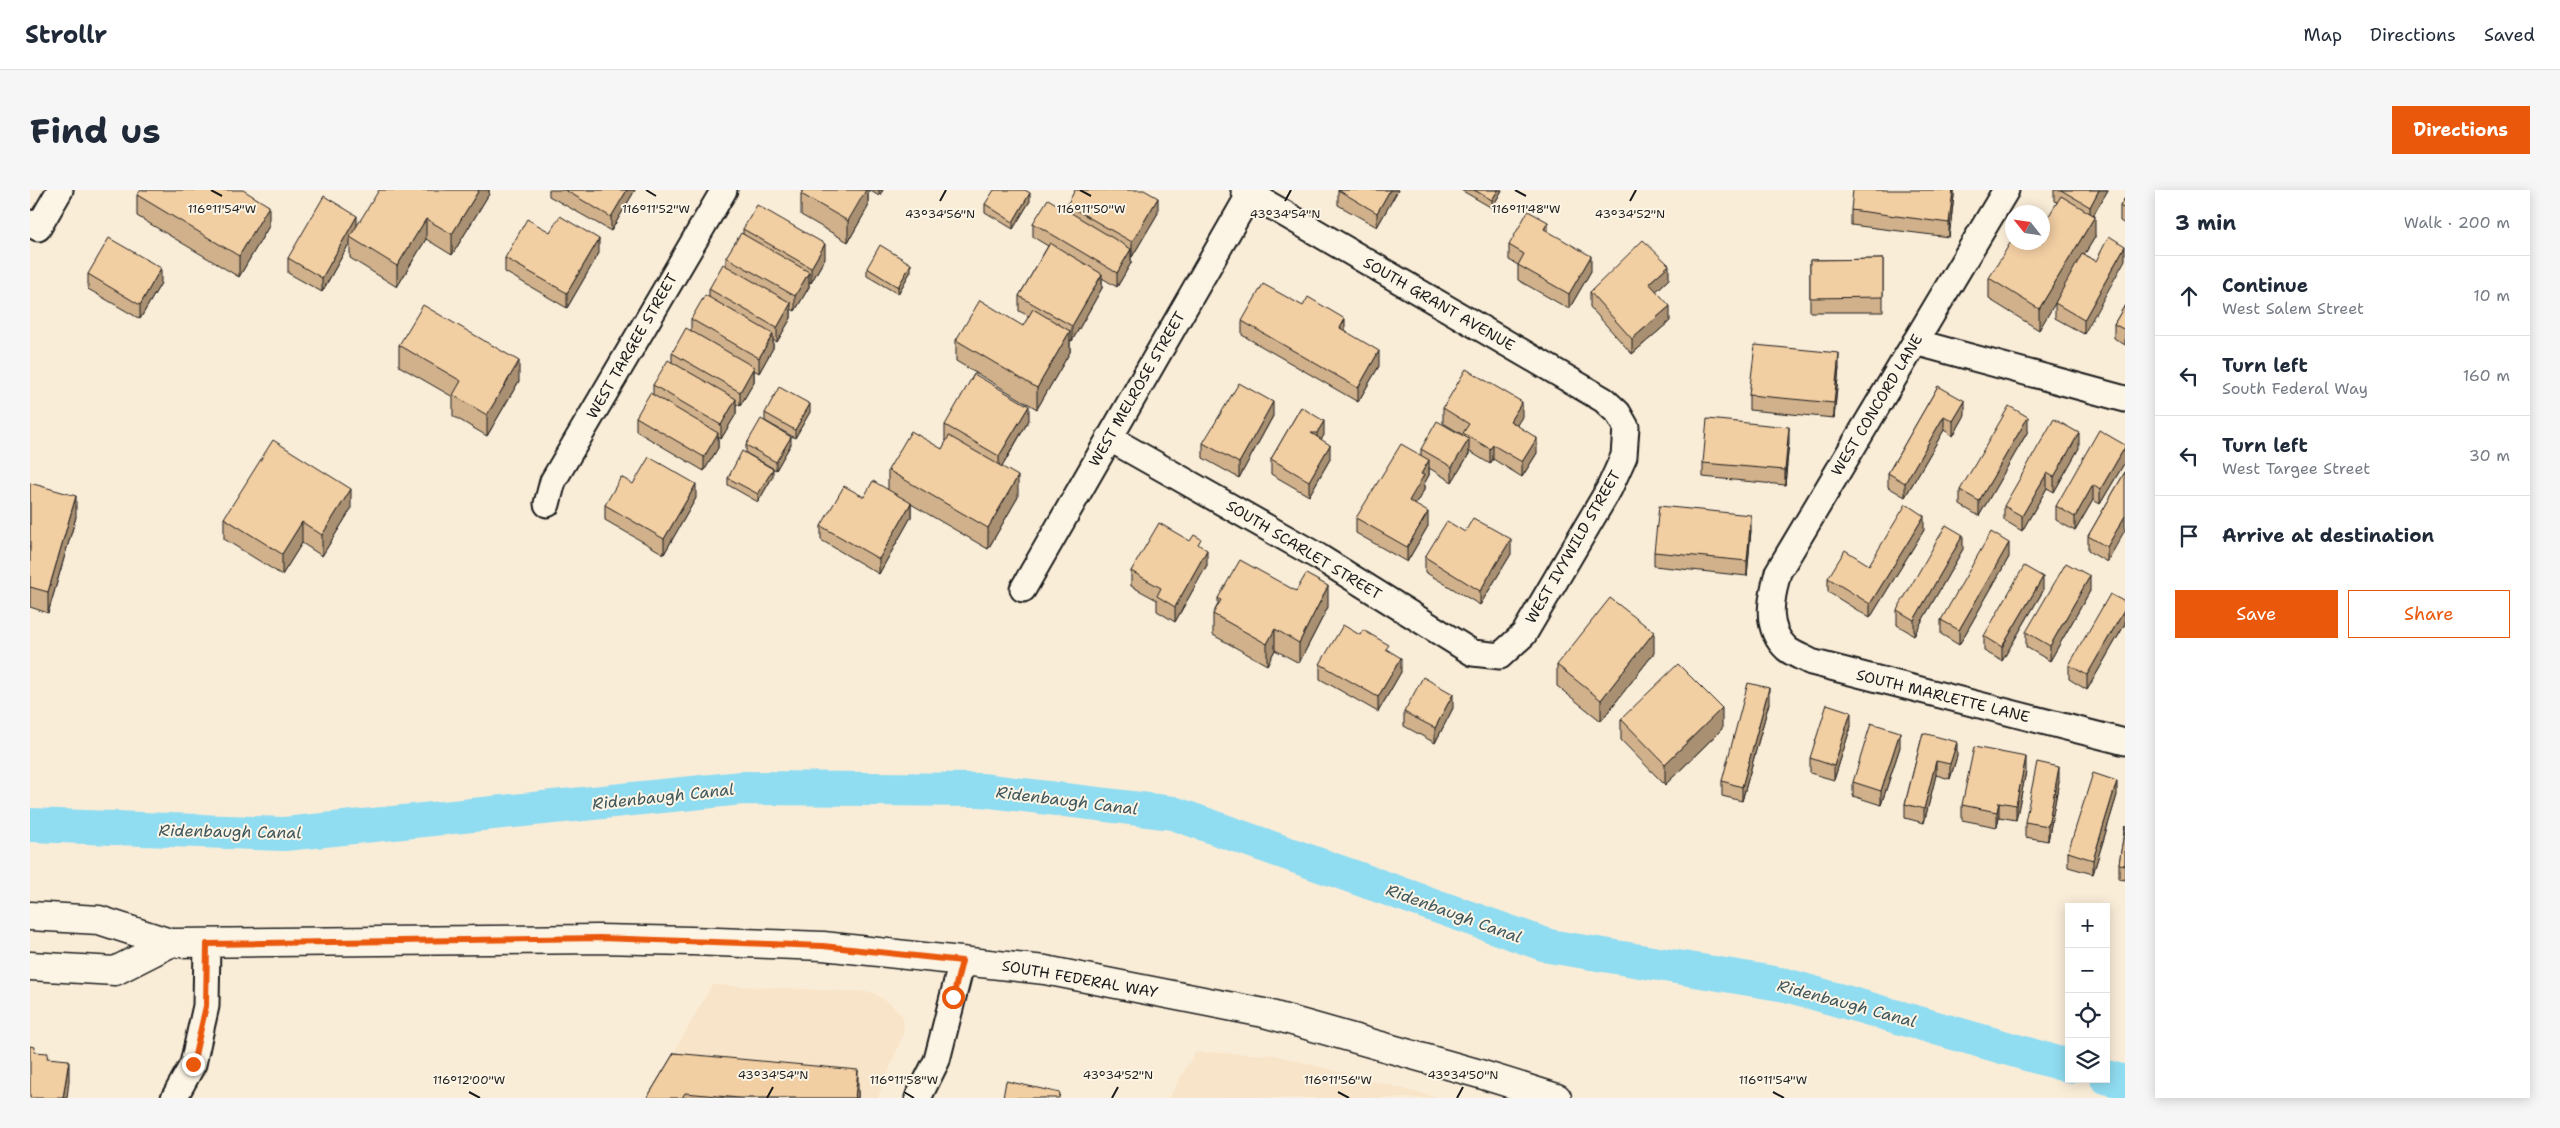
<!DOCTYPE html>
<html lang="en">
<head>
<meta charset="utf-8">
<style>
	body { margin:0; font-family:"Shantell Sans",sans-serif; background:#f6f6f7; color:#1f2937 }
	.controls { position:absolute; right:15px; bottom:15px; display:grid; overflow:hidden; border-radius:0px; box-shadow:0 2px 12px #0003 }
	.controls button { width:45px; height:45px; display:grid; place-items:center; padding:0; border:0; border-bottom:1px solid #e0e1e3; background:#fff; color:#1f2937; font:25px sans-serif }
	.compass { position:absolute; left:1975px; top:15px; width:45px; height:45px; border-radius:50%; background:#fff; box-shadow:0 2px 12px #0003; rotate:300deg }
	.stop { position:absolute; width:15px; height:15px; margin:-11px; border:4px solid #ea580c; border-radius:50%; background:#fff }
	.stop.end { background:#ea580c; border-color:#fff; box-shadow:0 1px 5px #0008 }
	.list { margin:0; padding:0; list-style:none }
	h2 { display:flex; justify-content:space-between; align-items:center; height:65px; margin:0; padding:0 20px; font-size:21px }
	h2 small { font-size:16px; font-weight:400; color:#747a83 }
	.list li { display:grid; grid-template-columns:32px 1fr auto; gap:15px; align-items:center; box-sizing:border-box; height:80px; padding:0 20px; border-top:1px solid #e0e1e3 }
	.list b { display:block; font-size:19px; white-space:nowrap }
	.list p { margin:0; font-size:16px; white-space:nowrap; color:#747a83 }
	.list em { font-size:16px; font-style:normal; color:#747a83 }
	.actions { display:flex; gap:10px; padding:15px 20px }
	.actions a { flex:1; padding:11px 0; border:1px solid #ea580c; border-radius:0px; text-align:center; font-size:18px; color:#ea580c }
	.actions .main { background:#ea580c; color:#fff }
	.icon { flex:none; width:28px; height:28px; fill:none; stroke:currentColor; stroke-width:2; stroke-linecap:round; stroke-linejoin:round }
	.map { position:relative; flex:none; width:2095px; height:908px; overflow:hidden; border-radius:0px }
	header { display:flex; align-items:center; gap:30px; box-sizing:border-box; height:70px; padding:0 25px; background:#fff; border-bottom:1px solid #e0e1e3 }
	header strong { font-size:24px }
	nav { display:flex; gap:28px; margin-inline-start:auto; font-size:18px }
	.intro { display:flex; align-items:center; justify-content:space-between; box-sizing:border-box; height:120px; padding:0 30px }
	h1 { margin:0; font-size:35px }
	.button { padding:12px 22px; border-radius:0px; background:#ea580c; color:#fff; font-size:18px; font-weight:700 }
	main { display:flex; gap:30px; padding:0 30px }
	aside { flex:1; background:#fff; border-radius:0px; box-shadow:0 2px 12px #0003 }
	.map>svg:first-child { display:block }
</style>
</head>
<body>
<header>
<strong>Strollr</strong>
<nav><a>Map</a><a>Directions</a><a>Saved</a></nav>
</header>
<div class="intro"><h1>Find us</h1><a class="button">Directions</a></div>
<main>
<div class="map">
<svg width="2095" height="908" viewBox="0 0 2095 908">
	<rect width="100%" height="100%" fill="#faedd8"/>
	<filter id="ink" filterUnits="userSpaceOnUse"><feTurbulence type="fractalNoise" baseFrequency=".02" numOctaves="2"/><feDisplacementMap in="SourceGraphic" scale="10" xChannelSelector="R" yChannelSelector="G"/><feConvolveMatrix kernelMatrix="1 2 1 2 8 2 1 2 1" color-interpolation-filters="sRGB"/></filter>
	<g filter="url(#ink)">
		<path fill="#f8e4c8" d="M682 795 841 802 861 814 873 827 874 842 848 908H618Z
			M1165 862 1245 865 1408 908H1139Z"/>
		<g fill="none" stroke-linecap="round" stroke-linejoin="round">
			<path stroke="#90dcf1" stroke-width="34" d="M0 635 254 644 712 598 952 600 1143 623 1519 756 1756 795 2039 876
				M2076 887 2095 892"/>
			<defs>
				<path id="street" d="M1976 0 1748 382C1741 409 1734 438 1757 459 1763 464 1774 468 1781 472L2095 552
					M0 33 8 38 30 0
					M1885 152 2095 209
					M1079 248 1289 367 1443 463 1470 466 1494 444 1579 299 1594 266 1596 237 1588 223 1574 210 1214 0
					M517 314 523 291 694 0
					M993 399 1222 0
					M144 908 163 874 176 816 177 754
					M888 908 907 870 932 771"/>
				<path id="secondary" d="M0 726 69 730 140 753 569 749 661 751 793 756 1015 780 1234 823 1450 884 1527 908
					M0 776 85 781 140 753"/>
			</defs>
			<use href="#street" stroke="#1c1c1c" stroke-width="29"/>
			<use href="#secondary" stroke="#1c1c1c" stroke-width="31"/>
			<use href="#street" stroke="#fcf5e5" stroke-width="25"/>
			<use href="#secondary" stroke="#fcf5e5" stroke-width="28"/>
		</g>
		<path fill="#d0b18c" stroke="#1c1c1c" d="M459 0V4L422 65 396 49 367 97 320 68V52L292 102 258 83V68L327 36Z
			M519 0H605L581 41 519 6Z
			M838 0V17L818 52 771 25V4Z
			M839 0H853L849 6Z
			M1308 0H1368L1347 37 1308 15Z
			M1431 0H1472L1462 18Z
			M1924 0V6L1919 47 1821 35V20Z
			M2024 0H2078L2063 25 2065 47 2054 65 2066 71 2054 144 2025 128V113L2027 109 2009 140 1959 109V88L2012 52 2027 12 2024 11Z
			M107 5 239 36 209 87 107 26Z
			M2095 8V34L2090 31V16Z
			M1000 11 983 39 955 22V14Z
			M1037 15 1128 23 1102 67 1101 66V73L1087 97 1072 88V98L1042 151 1040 150V162L1007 219 926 171V150L993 136 999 126 989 121V106L1018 56 1003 47V33L1037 20Z
			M713 39 795 68 781 93 779 91V97L765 121 761 119V128L747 152 743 150V158L729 183 724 180V192L710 216 706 214V224L691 249 688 247V258L674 281 606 241V227L623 205V195L642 172V163L661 141V129L679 107V99L696 76V67L713 44Z
			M1518 41 1561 81 1539 119 1488 90V75L1479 70V55Z
			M520 42 569 63 537 118 475 82V68Z
			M1853 69V122H1780V70Z
			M837 78 881 81 868 104 837 86Z
			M58 84 131 93 110 129 58 99Z
			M1639 89 1626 101 1640 131 1602 164 1560 117V102Z
			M2095 115V155L2084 148V134Z
			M1212 131 1315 142 1349 176 1328 212 1212 145Z
			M369 155 489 191 457 246 423 226V207L369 176Z
			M1809 178 1804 228 1719 220V205Z
			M1908 196 1935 225 1923 246 1914 240 1875 307 1858 297V283Z
			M1271 217 1294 245 1291 249 1300 269 1279 306 1241 284V269Z
			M1413 218 1492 227 1486 235 1507 263 1492 287 1463 269 1460 274 1439 261V264L1422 292 1399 278V285L1394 294V300L1385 315 1398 336 1377 372 1326 343V328L1391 266V259L1433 246V245L1413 233Z
			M780 222 765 248 735 231V223Z
			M1243 226 1209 288 1173 268V253Z
			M999 230 972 277 988 307 958 359 881 314V327L849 384 791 350V336L834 307 858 299V280L912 259 917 251 915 250V235Z
			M1998 241 1949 326 1930 315V300Z
			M1759 252 1755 295 1673 287V273Z
			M761 254 746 280 716 263V255Z
			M2095 255V272L2070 314 2063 310 2045 341 2026 330V316Z
			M2049 258 2024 302 2017 298 1992 341 1974 330V316Z
			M2095 282 2077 372 2058 361V346Z
			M743 286 728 312 698 295V288Z
			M0 293 46 327 18 423 0 417Z
			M603 294 666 308 634 364 575 330V315Z
			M321 319 292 366 272 353 252 385 194 349V328Z
			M1721 340 1717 386 1624 376V362Z
			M1894 340 1840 428 1798 402V388L1839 375Z
			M1435 342 1481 364 1450 415 1395 382V367Z
			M1171 356 1177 375 1145 432 1127 421V410L1101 396V381Z
			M1933 359 1884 445 1867 435V420Z
			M1979 367 1929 455 1911 444V430Z
			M1266 401 1298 417 1269 473 1245 460 1237 475 1183 445V424L1188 414V408Z
			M2013 401 1972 471 1954 461V446Z
			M2060 401 2020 471 1996 457V442Z
			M2095 412V434L2057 500 2039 489V475Z
			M1330 445 1359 461 1371 482 1348 522 1290 489V474Z
			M1624 463 1571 531 1527 496V475Z
			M1739 513 1712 611 1692 606V591Z
			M1423 518 1405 553 1374 536V522Z
			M1591 529 1692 539 1635 595 1591 550Z
			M1821 536 1804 590 1780 583V568Z
			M1893 543 1927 566 1920 589 1906 585 1894 633 1875 628V614Z
			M1870 557 1851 615 1823 606V592Z
			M1996 582 1986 630 1969 627 1967 637 1932 630V615Z
			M2029 591 2018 651 1995 647V632Z
			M2087 605 2063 684 2038 677V662Z
			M2095 636V690L2089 689V674Z
			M644 863 828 901V908H617Z"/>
		<path fill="#a99072" stroke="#1c1c1c" d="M449 0H459V4L422 65V44Z
			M597 0H605L581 41V27Z
			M829 0H838V17L818 52V31Z
			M849 0H853L849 6Z
			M1360 0H1368L1347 37V23Z
			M1468 0H1472L1462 18V10Z
			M1923 0H1924V6L1919 47V33Z
			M2069 0H2078L2060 31V17Z
			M1000 3V11L983 39V32Z
			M1128 8V23L1102 67V52Z
			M239 16V36L209 87V66Z
			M327 26V40L320 47V52L292 102V88Z
			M2065 26V47L2009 140V119Z
			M396 29V49L367 97V76Z
			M1518 32V47L1514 39Z
			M569 49V63L537 118V103Z
			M795 54V68L781 93V78Z
			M2095 56V70L2054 144V130Z
			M1101 59V73L1087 97V83Z
			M1561 66V81L1539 119V104Z
			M881 74V81L868 104V97Z
			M1639 75V89L1619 108V93Z
			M131 78V93L110 129V115Z
			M779 82V97L765 121V106Z
			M1072 84V98L1042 151V136Z
			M761 113V128L747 152V138Z
			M1640 116V131L1602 164V149Z
			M1315 129V143L1310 138Z
			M1040 141V162L1007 219V198Z
			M743 144V158L729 183V168Z
			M1349 161V176L1328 212V198Z
			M1809 163V178L1804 228V213Z
			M489 171V191L457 246V225Z
			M724 177V192L710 216V202Z
			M706 209V224L691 249V235Z
			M1935 211V225L1923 246V231Z
			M1243 212V226L1209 288V273Z
			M1492 212V227L1480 246V231Z
			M780 214V222L765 248V240Z
			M999 216V230L969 281V266Z
			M1914 226V240L1875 307V293Z
			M1998 227V241L1949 326V311Z
			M1294 231V245L1287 257V243Z
			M1759 237V252L1755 295V280Z
			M688 243V258L674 281V267Z
			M2049 243V258L2024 302V287Z
			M761 247V254L746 280V272Z
			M1507 248V263L1492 287V272Z
			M1439 249V264L1422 292V277Z
			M1300 255V269L1279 306V291Z
			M1463 255V269L1460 274V259Z
			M2095 257V272L2070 314V300Z
			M1399 270V285L1394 294V300L1379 325V311L1391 284Z
			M743 279V286L728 312V304Z
			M2017 283V298L1992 341V326Z
			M988 286V307L958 359V338Z
			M666 294V308L634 364V349Z
			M2063 295V310L2045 341V327Z
			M321 299V319L292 366V345Z
			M46 306V327L18 423V402Z
			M881 313V327L849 384V369Z
			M1398 322V336L1377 372V357Z
			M1721 325V340L1717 386V371Z
			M1894 326V340L1840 428V414Z
			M2095 326V340L2077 372V357Z
			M272 332V353L252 385V364Z
			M1933 345V359L1884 445V430Z
			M1481 349V364L1450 415V401Z
			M1979 353V367L1929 455V440Z
			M1177 360V375L1145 432V417Z
			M2060 386V401L2020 471V456Z
			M2013 387V401L1972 471V457Z
			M1298 396V417L1269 473V453Z
			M2095 419V434L2057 500V485Z
			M1245 439V460L1237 475V454Z
			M1624 442V463L1571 531V510Z
			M1371 468V482L1348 522V507Z
			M1739 498V513L1712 611V597Z
			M1423 504V518L1405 553V538Z
			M1692 518V539L1635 595V574Z
			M1821 522V536L1804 590V576Z
			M1870 542V557L1851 615V601Z
			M1927 552V566L1920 589V574Z
			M1996 567V582L1986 630V615Z
			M1906 571V585L1894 633V619Z
			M2029 577V591L2018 651V636Z
			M2087 591V605L2063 684V670Z
			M1969 612V627L1967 637V622Z
			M39 870V891L37 908H33Z
			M828 880V908H825Z"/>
		<path fill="#f2cea3" stroke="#1c1c1c" d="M111 0H213L239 16 209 66 107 5Z
			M349 0H449L422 44 396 29 367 76 320 47Z
			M535 0H597L581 27Z
			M773 0H836L818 31 771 4Z
			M964 0H995L1000 3 983 32 955 14Z
			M1045 0H1114L1128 8 1102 52 1037 15Z
			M1308 0H1360L1347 23Z
			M1444 0H1468L1462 10Z
			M1823 0H1923L1919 33 1821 20Z
			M2031 0H2069L2060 17Z
			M294 6 327 26 292 88 258 68Z
			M2031 6 2065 26 2009 119 1959 88 1982 50V52H2012V37Z
			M2095 8V19L2090 16Z
			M1018 9 1101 59 1087 83 1003 33Z
			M727 15 795 54 781 78 713 39Z
			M1498 21 1518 32 1514 39 1561 66 1539 104 1488 75 1494 64 1479 55Z
			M530 26 569 49 537 103 475 68 497 29 520 42Z
			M711 43 779 82 765 106 696 67Z
			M2079 46 2095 56 2054 130 2025 113 2052 64 2066 71Z
			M79 48 131 78 110 115 58 84Z
			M1613 50 1639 75 1619 93 1640 116 1602 149 1560 102Z
			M1020 53 1072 84 1042 136 989 106Z
			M850 55 881 74 868 97 837 78Z
			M1853 69V107L1780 108V70Z
			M693 74 761 113 747 138 679 99Z
			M1233 94 1273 116 1278 107 1315 129 1310 138 1349 161 1328 198 1212 131Z
			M675 105 743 144 729 168 661 129Z
			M950 110 993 136 1003 119 1040 141 1007 198 926 150Z
			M393 115 489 171 457 225 423 205 431 191 369 155Z
			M2095 115V140L2084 134Z
			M656 138 724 177 710 202 642 163Z
			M1725 155 1809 163 1804 213 1719 205Z
			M638 170 706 209 691 235 623 195Z
			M1436 179 1492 212 1480 231 1507 248 1492 272 1463 255 1460 259 1433 243 1439 234 1413 218Z
			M944 184 999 216 969 266 915 235Z
			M1209 193 1243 212 1209 273 1173 253Z
			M1908 196 1935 211 1923 231 1914 226 1875 293 1858 283Z
			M749 197 780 214 765 240 735 223Z
			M620 203 688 243 674 267 606 227Z
			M1979 216 1998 227 1949 311 1930 300Z
			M1271 217 1294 231 1287 243H1281L1300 255 1279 291 1241 269Z
			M731 229 761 247 746 272 716 255Z
			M1677 229 1759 237 1755 280 1673 273Z
			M2024 229 2049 243 2024 287 2017 283 1992 326 1974 316Z
			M1407 231 1439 249 1422 277 1391 259Z
			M2069 240 2095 255V257L2070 300 2063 295 2045 327 2026 316Z
			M881 241 912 259 919 246 988 286 958 338 858 280Z
			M243 250 321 299 292 345 272 332 252 364 194 328Z
			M1371 254 1399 270 1391 284 1394 285 1379 311 1398 322 1377 357 1326 328Z
			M712 261 743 279 728 304 698 288Z
			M619 267 666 294 634 349 575 315 591 287 603 294Z
			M2095 282V326L2077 357 2058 346Z
			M843 291 881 313 849 369 791 336 814 296 834 307Z
			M0 293 46 306 18 402 0 397Z
			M1876 314 1894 326 1840 414 1798 388 1815 360 1839 375Z
			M1629 316 1721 325 1717 371 1624 362Z
			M1443 328 1481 349 1450 401 1395 367 1417 331 1435 342Z
			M1129 333 1160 351 1164 345 1171 349 1168 354 1177 360 1145 417 1127 406 1131 398 1101 381Z
			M1916 335 1933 345 1884 430 1867 420Z
			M1961 342 1979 353 1929 440 1911 430Z
			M1210 370 1266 401 1276 384 1298 396 1269 453 1245 439 1237 454 1183 424 1191 410 1188 408Z
			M2036 373 2060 386 2020 456 1996 442Z
			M1994 376 2013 387 1972 457 1954 446Z
			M2080 404 2095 412V419L2057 485 2039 475Z
			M1580 408 1624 442 1571 510 1527 475Z
			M1313 435 1330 445 1333 440 1359 455 1356 459 1371 468 1348 507 1290 474Z
			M1648 474 1692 518 1635 574 1591 529Z
			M1393 487 1423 504 1405 538 1374 522Z
			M1718 493 1739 498 1712 597 1692 591Z
			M1797 514 1821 522 1804 576 1780 568Z
			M1841 533 1870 542 1851 601 1823 592Z
			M1893 543 1927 552 1920 574 1906 571 1894 619 1875 614Z
			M1944 557 1996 567 1986 615 1969 612 1967 622 1932 615Z
			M2007 572 2029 577 2018 636 1995 632Z
			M2063 583 2087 591 2063 670 2038 662Z
			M2095 636V675L2089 674Z
			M0 856 5 857 4 862 18 863 17 868 39 870 33 908H0Z
			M644 863 828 880 825 908H709L655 903 652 908H617Z
			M976 891 1030 903 1029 908H973Z"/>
	</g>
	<g fill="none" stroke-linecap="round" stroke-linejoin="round" filter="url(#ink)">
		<path stroke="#ea580c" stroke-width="6" d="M163 874 176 816 177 754 570 748 793 756 932 771 923 807"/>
	</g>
	<path fill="none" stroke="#1c1c1c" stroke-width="2" d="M181 0 192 6M616 0 626 6M1050 0 1061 6M1485 0 1496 6M910 11 916 0M1255 11 1261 0M1600 11 1606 0M439 902 450 908M874 902 884 908M1308 902 1319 908M1743 902 1754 908M737 908 743 897M1082 908 1088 897M1427 908 1433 897"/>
	<g text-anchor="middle" stroke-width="4" stroke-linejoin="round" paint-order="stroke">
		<g font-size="15" fill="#1c1c1c" stroke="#fcf5e5">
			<text transform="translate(1409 114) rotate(30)" y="5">SOUTH GRANT AVENUE</text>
			<text transform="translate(602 156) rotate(-60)" y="5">WEST TARGEE STREET</text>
			<text transform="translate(1107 199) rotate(-60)" y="5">WEST MELROSE STREET</text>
			<text transform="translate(1847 215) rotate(-59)" y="5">WEST CONCORD LANE</text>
			<text transform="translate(1543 357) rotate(-60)" y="5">WEST IVYWILD STREET</text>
			<text transform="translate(1274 360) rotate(31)" y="5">SOUTH SCARLET STREET</text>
			<text transform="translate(1913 506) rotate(14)" y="5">SOUTH MARLETTE LANE</text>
			<text transform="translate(1050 789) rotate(10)" y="5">SOUTH FEDERAL WAY</text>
		</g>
		<g font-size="16" font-style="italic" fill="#3f565c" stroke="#fcf5e5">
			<text transform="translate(633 606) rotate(-6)" y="6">Ridenbaugh Canal</text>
			<text transform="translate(1037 610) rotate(7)" y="6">Ridenbaugh Canal</text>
			<text transform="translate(200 641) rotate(1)" y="6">Ridenbaugh Canal</text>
			<text transform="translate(1424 723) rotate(20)" y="6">Ridenbaugh Canal</text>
			<text transform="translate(1817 813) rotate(15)" y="6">Ridenbaugh Canal</text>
		</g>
	</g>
	<g font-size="12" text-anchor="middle" fill="#1c1c1c" stroke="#fcf5e5" stroke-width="4" stroke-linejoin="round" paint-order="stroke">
		<text x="192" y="23">116°11'54"W</text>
		<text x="626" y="23">116°11'52"W</text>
		<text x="1061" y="23">116°11'50"W</text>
		<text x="1496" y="23">116°11'48"W</text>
		<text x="910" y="28">43°34'56"N</text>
		<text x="1255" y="28">43°34'54"N</text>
		<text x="1600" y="28">43°34'52"N</text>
		<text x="743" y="889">43°34'54"N</text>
		<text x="1088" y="889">43°34'52"N</text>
		<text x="1433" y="889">43°34'50"N</text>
		<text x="439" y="894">116°12'00"W</text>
		<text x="874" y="894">116°11'58"W</text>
		<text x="1308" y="894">116°11'56"W</text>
		<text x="1743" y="894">116°11'54"W</text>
	</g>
</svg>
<div class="controls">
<button>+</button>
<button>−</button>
<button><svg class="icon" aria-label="locate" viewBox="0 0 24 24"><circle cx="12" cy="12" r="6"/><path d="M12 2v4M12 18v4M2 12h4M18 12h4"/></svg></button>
<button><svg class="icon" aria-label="layers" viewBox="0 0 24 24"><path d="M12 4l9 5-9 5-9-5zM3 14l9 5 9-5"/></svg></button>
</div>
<svg class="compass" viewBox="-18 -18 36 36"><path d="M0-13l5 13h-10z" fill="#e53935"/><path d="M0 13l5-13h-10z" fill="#747a83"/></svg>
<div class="stop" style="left:923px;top:807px"></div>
<div class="stop end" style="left:163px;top:874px"></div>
</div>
<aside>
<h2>3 min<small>Walk · 200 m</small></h2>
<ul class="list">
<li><svg class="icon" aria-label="ahead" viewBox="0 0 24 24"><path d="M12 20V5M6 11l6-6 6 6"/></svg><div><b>Continue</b><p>West Salem Street</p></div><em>10 m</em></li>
<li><svg class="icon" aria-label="left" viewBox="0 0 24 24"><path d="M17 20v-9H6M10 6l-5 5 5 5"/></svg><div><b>Turn left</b><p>South Federal Way</p></div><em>160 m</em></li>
<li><svg class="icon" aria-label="left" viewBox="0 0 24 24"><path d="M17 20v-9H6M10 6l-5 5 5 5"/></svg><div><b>Turn left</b><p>West Targee Street</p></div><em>30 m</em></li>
<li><svg class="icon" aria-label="arrive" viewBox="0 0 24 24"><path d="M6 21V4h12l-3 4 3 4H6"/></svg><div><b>Arrive at destination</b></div></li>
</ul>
<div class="actions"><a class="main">Save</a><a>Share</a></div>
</aside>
</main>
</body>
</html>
